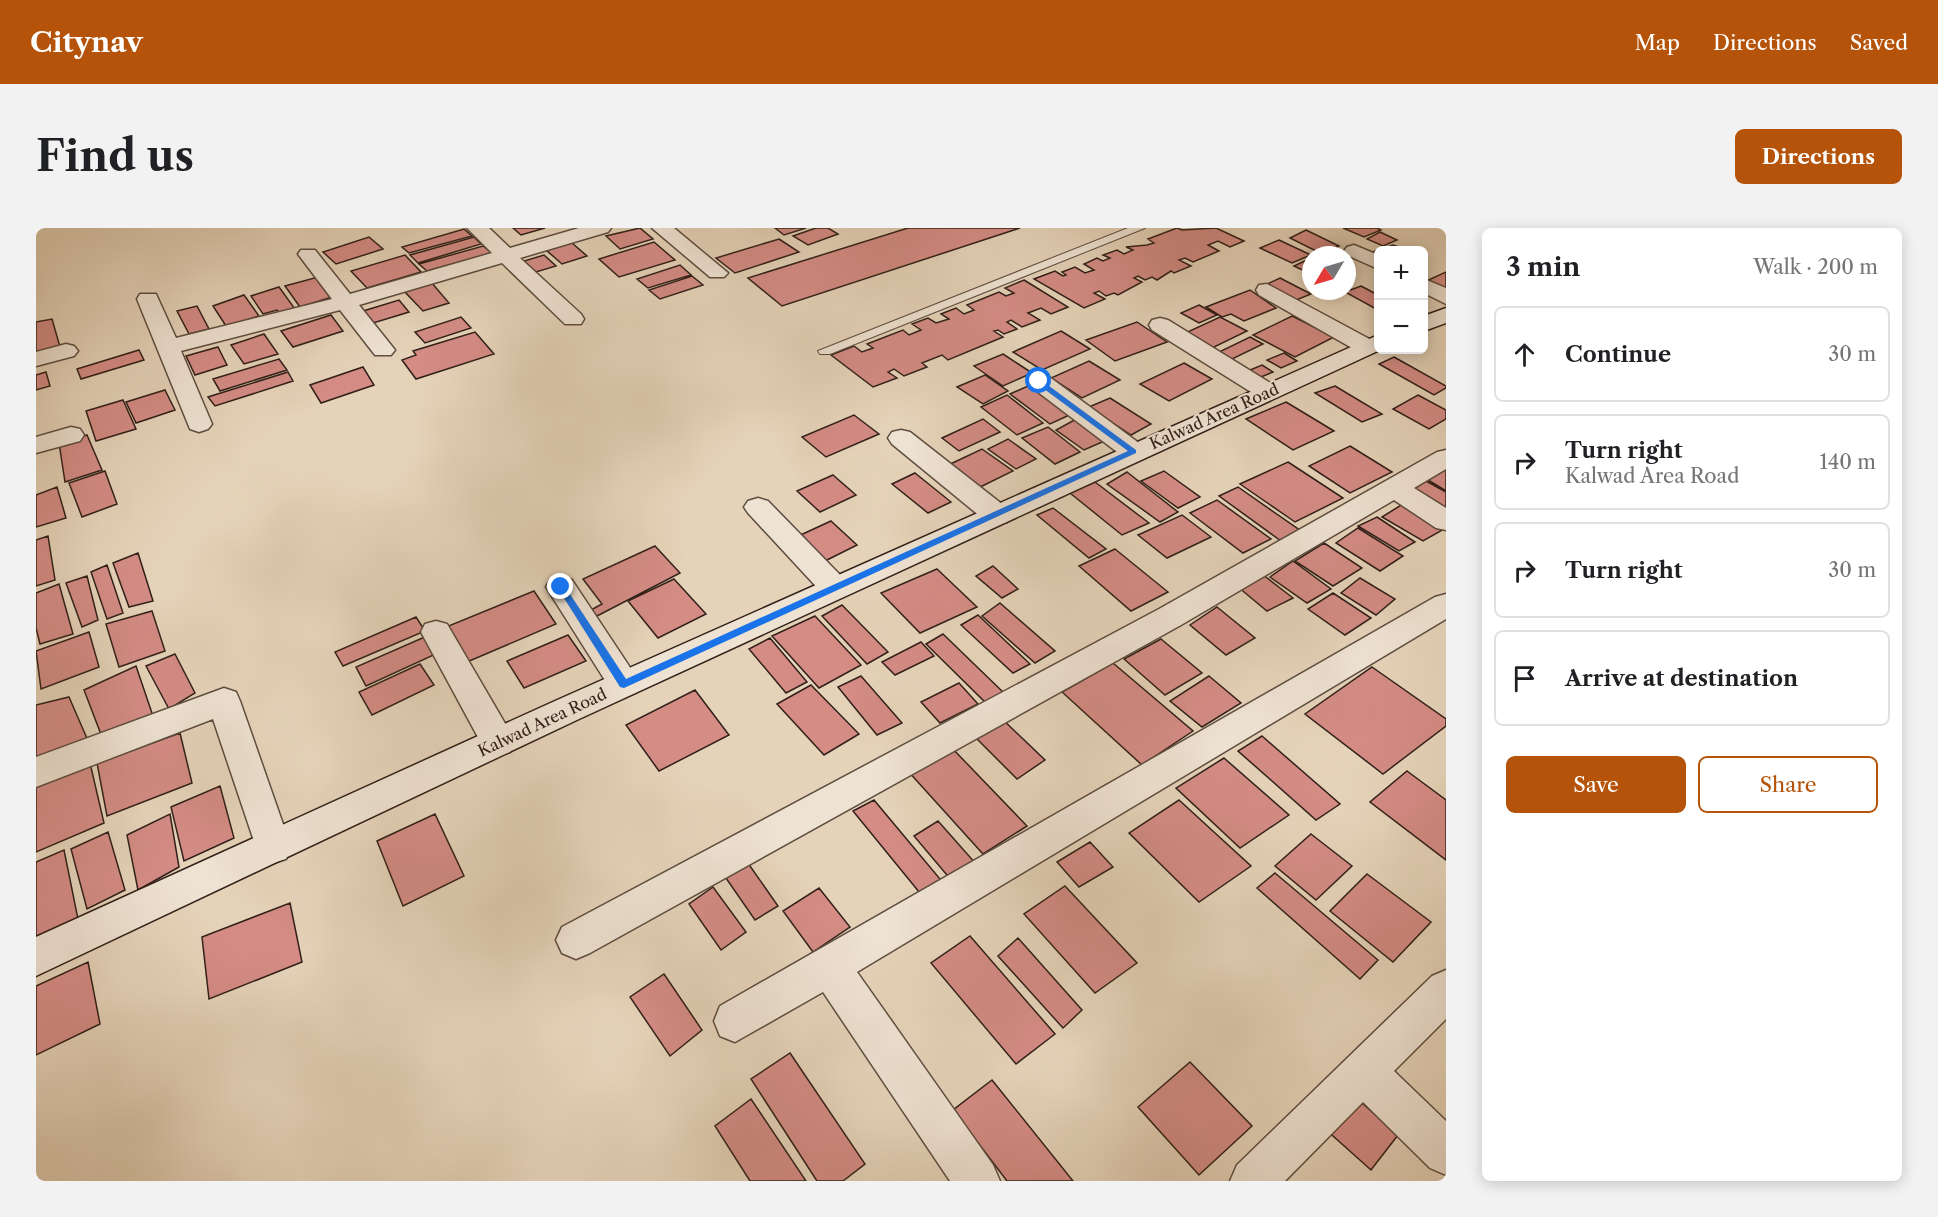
<!DOCTYPE html>
<html lang="en">
<head>
<meta charset="utf-8">
<style>
	body { margin:0; font-family:"Libre Caslon Text",serif; background:#f2f2f2; color:#202124 }
	.controls { position:absolute; right:18px; top:18px; display:grid; overflow:hidden; border-radius:9px; box-shadow:0 3px 15px #0003 }
	.controls button { width:54px; height:54px; display:grid; place-items:center; padding:0; border:0; border-bottom:2px solid #e0e0e0; background:#fff; color:#202124; font:30px sans-serif }
	.compass { position:absolute; left:1266px; top:18px; width:54px; height:54px; border-radius:50%; background:#fff; box-shadow:0 3px 15px #0003; rotate:232deg }
	.stop { position:absolute; width:18px; height:18px; margin:-14px; border:4px solid #1a73e8; border-radius:50%; background:#fff }
	.stop.end { background:#1a73e8; border-color:#fff; box-shadow:0 2px 6px #0008 }
	.list { margin:0; padding:0; list-style:none }
	h2 { display:flex; justify-content:space-between; align-items:center; height:78px; margin:0; padding:0 24px; font-size:26px }
	h2 small { font-size:20px; font-weight:400; color:#757577 }
	.list li { display:grid; grid-template-columns:39px 1fr auto; gap:18px; align-items:center; box-sizing:border-box; height:96px; margin:0 12px 12px; padding:0 12px; border:2px solid #e0e0e0; border-radius:9px }
	.list b { display:block; font-size:22px; white-space:nowrap }
	.list p { margin:0; font-size:20px; white-space:nowrap; color:#757577 }
	.list em { font-size:20px; font-style:normal; color:#757577 }
	.actions { display:flex; gap:12px; padding:18px 24px }
	.actions a { flex:1; padding:14px 0; border:2px solid #b45309; border-radius:9px; text-align:center; font-size:21px; color:#b45309 }
	.actions .main { background:#b45309; color:#fff }
	.icon { flex:none; width:33px; height:33px; fill:none; stroke:currentColor; stroke-width:2; stroke-linecap:round; stroke-linejoin:round }
	.map { position:relative; flex:none; width:1410px; height:953px; overflow:hidden; border-radius:9px }
	header { display:flex; align-items:center; gap:36px; box-sizing:border-box; height:84px; padding:0 30px; background:#b45309; color:#fff }
	header strong { font-size:28px }
	nav { display:flex; gap:33px; margin-inline-start:auto; font-size:21px }
	.intro { display:flex; align-items:center; justify-content:space-between; box-sizing:border-box; height:144px; padding:0 36px }
	h1 { margin:0; font-size:42px }
	.button { padding:15px 27px; border-radius:9px; background:#b45309; color:#fff; font-size:21px; font-weight:700 }
	main { display:flex; gap:36px; padding:0 36px }
	aside { flex:1; background:#fff; border-radius:9px; box-shadow:0 3px 15px #0003 }
	.map>svg:first-child { display:block }
</style>
</head>
<body>
<header>
<strong>Citynav</strong>
<nav><a>Map</a><a>Directions</a><a>Saved</a></nav>
</header>
<div class="intro"><h1>Find us</h1><a class="button">Directions</a></div>
<main>
<div class="map">
<svg width="1410" height="953" viewBox="0 0 1410 953">
	<rect width="100%" height="100%" fill="#e5d3b9"/>
	<filter id="stains"><feTurbulence type="fractalNoise" baseFrequency=".00333" numOctaves="4"/><feColorMatrix values="0 0 0 0 .2 0 0 0 0 .09 0 0 0 0 .02 0 0 0 .5 -.17"/></filter>
	<radialGradient id="worn" r=".72"><stop offset=".6" stop-color="#630" stop-opacity="0"/><stop offset="1" stop-color="#630" stop-opacity=".3"/></radialGradient>
	<path fill="#d48c85" stroke="#312019" stroke-width="1.5" d="M477 0H509L485 7Z
		M604 0 617 11 584 21 570 8Z
		M739 0H770L748 7Z
		M780 0H792L802 6 772 17 757 8Z
		M872 0H984L746 78 712 50Z
		M1141 0 1146 2 1180 0 1208 13 1194 19 1182 13 1172 17 1183 23 1157 34 1149 30 1143 32 1155 38 1138 45 1135 43 1121 52 1116 49 1109 52 1102 48 1098 50 1106 54 1082 67 1078 65 1070 68 1063 63 1058 65 1069 71 1048 80 998 51 1019 43 1027 48 1030 47 1026 44 1039 39 1049 45 1058 42 1048 36 1061 30 1067 33 1074 30 1067 27 1081 22 1088 26 1097 22 1090 19 1111 17 1118 15 1112 11Z
		M1307 0H1341L1345 2 1328 9Z
		M428 1 436 8 373 25 366 19Z
		M1270 2 1303 18 1286 26 1254 10Z
		M1344 4 1361 12 1347 18 1331 11Z
		M333 9 347 21 300 36 287 24Z
		M438 9 445 16 382 35 374 27Z
		M743 11 763 24 699 45 680 30Z
		M1243 12 1275 27 1256 35 1224 20Z
		M535 14 551 28 526 36 510 22Z
		M618 14 639 32 583 49 563 31Z
		M1357 17 1370 22H1342V32L1331 26Z
		M447 18 456 25 391 43 383 36Z
		M369 27 385 44 331 60 315 43Z
		M508 27 520 38 500 44 488 33Z
		M1275 30V46L1258 38Z
		M644 37 655 47 612 60 601 51Z
		M1410 44V66L1388 56V54Z
		M656 48 667 57 624 71 613 62Z
		M282 49 296 69 264 79 249 58Z
		M1244 50 1275 66 1258 73 1227 58Z
		M988 52 1032 79 1015 86 1005 80 992 85 1004 92 986 99 975 92 971 94 981 101 968 106 962 102 958 103 967 109 912 132 906 127 886 135 891 139 868 148 858 141 852 144 861 150 837 159 795 127 818 118 826 124 837 120 831 116 867 102 873 107 885 102 876 96 892 90 900 95 913 91 905 86 920 80 928 86 938 82 931 77 963 64 970 68 978 65 969 60Z
		M395 54 413 75 387 83 368 63Z
		M1325 58 1342 67V82L1309 64Z
		M243 59 259 81 244 86 241 82 227 86 215 68Z
		M1214 62 1240 80 1208 93 1195 86 1186 89 1170 79Z
		M208 67 223 88 190 98 177 78Z
		M363 72 373 84 334 96 324 84Z
		M1163 77 1181 87 1163 95 1145 85Z
		M161 78 173 101 153 106 141 83Z
		M295 87 307 103 257 119 245 103Z
		M1256 88 1298 109 1259 129 1217 107Z
		M425 89 435 100 389 115 379 104Z
		M1184 89 1211 103 1172 122 1145 107Z
		M16 91 24 119 0 125V94Z
		M1101 94 1131 114 1079 133 1050 112Z
		M1025 103 1054 121 1006 142 977 124Z
		M439 104 458 126 380 151 366 132 380 127 377 123Z
		M228 106 242 126 208 136 195 117Z
		M1214 109 1227 116 1192 133 1179 126Z
		M182 119 191 137 159 147 150 128Z
		M103 122 108 132 45 151 41 141Z
		M1248 125 1261 133 1245 140 1231 132Z
		M967 126 996 145 967 158 938 138Z
		M1358 129 1410 158V160L1398 167 1343 136Z
		M243 131 251 142 184 163 177 151Z
		M1053 133 1084 152 1046 170 1015 150Z
		M1148 135 1176 151 1133 173 1104 156Z
		M1226 137 1237 144 1218 152 1207 145Z
		M327 139 338 157 285 175 274 157Z
		M10 144 14 158 0 162V147Z
		M252 144 257 153 179 178 172 169Z
		M949 147 972 163 947 176 921 159Z
		M1001 154 1040 184 1014 196 974 166Z
		M1299 158 1346 186 1326 194 1279 165Z
		M129 162 139 182 100 195 90 174Z
		M971 167 1007 195 981 207 945 179Z
		M1382 167 1410 182V191L1393 201 1357 181Z
		M1074 170 1115 196 1095 207 1053 179Z
		M87 172 100 201 60 213 50 183Z
		M1250 174 1298 203 1257 222 1210 191Z
		M818 187 843 206 790 229 766 209Z
		M1044 189 1073 211 1048 222 1020 202Z
		M947 191 964 204 923 223 906 210Z
		M1012 199 1044 224 1019 236 986 210Z
		M51 207 66 242 29 254 23 215Z
		M972 211 1000 231 980 241 952 221Z
		M1314 218 1356 244 1314 265 1273 238Z
		M946 221 977 243 938 262 908 239Z
		M1252 234 1307 270 1259 294 1204 256Z
		M1410 235V263L1384 247Z
		M69 243 81 276 46 289 33 255Z
		M1128 243 1164 269 1142 280 1105 253Z
		M1091 244 1142 284 1124 294 1071 256Z
		M879 245 915 274 892 285 856 256Z
		M797 247 820 267 784 284 761 263Z
		M1390 253 1410 264V285L1373 264Z
		M1059 254 1113 295 1086 307 1034 265Z
		M21 259 30 290 0 299V267Z
		M1202 259 1265 303 1245 313 1183 268Z
		M1181 272 1235 311 1207 325 1154 285Z
		M1370 274 1410 297V300L1387 313 1346 289Z
		M1017 280 1070 321 1053 330 1001 287Z
		M1146 287 1175 309 1131 330 1102 307Z
		M1341 289 1379 314 1363 323 1322 298Z
		M795 293 821 317 785 335 758 310Z
		M1322 300 1367 328 1344 343 1300 315Z
		M12 308 19 352 0 358V312Z
		M1288 315 1326 340 1297 358 1259 333Z
		M619 318 644 345 561 388 555 382 566 376 547 351Z
		M1079 321 1132 364 1095 383 1043 338Z
		M102 325 117 373 93 379 77 335Z
		M1257 333 1295 361 1271 375 1234 349Z
		M71 337 87 385 71 391 55 344Z
		M957 338 982 361 966 370 940 348Z
		M901 341 941 379 884 405 845 365Z
		M1226 346 1257 370 1231 383 1202 359Z
		M51 348 62 392 46 399 30 355Z
		M1324 350 1359 371 1340 387 1305 365Z
		M638 351 670 386 622 410 592 373Z
		M23 356 37 406 4 416 0 400V365Z
		M498 363 520 396 431 434 410 399Z
		M1297 365 1335 390 1309 407 1272 381Z
		M964 375 1019 423 999 435 946 388Z
		M806 377 852 424 831 436 786 388Z
		M1181 379 1219 410 1190 427 1154 397Z
		M116 383 129 423 83 439 70 396Z
		M942 387 994 436 977 445 925 397Z
		M779 388 825 437 783 460 736 408Z
		M380 389 389 403 307 438 299 424Z
		M53 404 63 439 5 461 0 423Z
		M907 406 968 465 949 474 890 416Z
		M532 407 550 433 488 460 471 433Z
		M391 408 402 425 330 458 320 439Z
		M734 410 771 454 750 465 713 421Z
		M1125 411 1166 445 1129 467 1088 431Z
		M885 414 898 428 859 447 846 434Z
		M139 426 159 465 133 481 110 438Z
		M1077 435 1157 503 1106 537 1026 464Z
		M384 436 398 457 336 487 323 464Z
		M100 438 118 491 66 509 48 462Z
		M1336 439 1410 491V498L1347 546 1269 486Z
		M825 448 866 495 841 507 802 459Z
		M1173 448 1205 475 1166 499 1134 473Z
		M923 455 942 476 904 495 885 474Z
		M775 457 823 506 788 527 741 476Z
		M659 462 693 507 623 543 590 497Z
		M33 469 53 515 0 532V477Z
		M963 488 1009 532 981 551 935 505Z
		M144 505 156 555 71 588 61 535Z
		M1226 508 1304 576 1280 592 1202 523Z
		M914 518 991 598 947 626 871 542Z
		M1188 530 1253 587 1204 620 1140 560Z
		M54 535 68 595 0 624V556Z
		M1371 543 1410 572V632L1334 574Z
		M184 558 198 610 148 633 135 579Z
		M838 572 909 657 888 670 817 583Z
		M1143 572 1215 638 1163 674 1093 605Z
		M134 586 143 639 102 662 91 607Z
		M399 586 428 648 367 678 341 613Z
		M902 593 941 637 916 653 878 608Z
		M72 604 89 662 51 681 35 621Z
		M1275 606 1316 638 1280 672 1239 638Z
		M1054 614 1077 639 1043 659 1021 634Z
		M28 622 42 691 0 711V634Z
		M707 628 742 678 719 692 683 640Z
		M1239 645 1342 732 1324 751 1221 660Z
		M1331 646 1395 694 1357 734 1294 683Z
		M1029 658 1101 735 1059 765 988 686Z
		M677 659 710 704 685 722 653 676Z
		M783 660 814 699 777 724 747 683Z
		M254 675 266 734 173 771 166 709Z
		M934 708 1019 806 980 836 895 735Z
		M982 710 1046 782 1027 800 962 728Z
		M52 734 64 796 0 827V758Z
		M628 746 666 802 634 828 594 769Z
		M754 825 829 936 807 953H781L715 851Z
		M1154 834 1216 898 1163 947 1102 879Z
		M956 852 1037 953H971L917 882Z
		M1316 866 1362 907 1335 942 1288 900Z
		M715 871 770 953H714L679 898Z"/>
	<g fill="none" stroke-linecap="round" stroke-linejoin="round">
		<defs>
			<path id="lane" d="M1092 0H1109L794 126H784L782 123Z"/>
			<path id="street" d="M431 0H453L474 20 543 0H575L572 4 484 30 545 86 548 91 545 96H529L466 35 323 77 359 122 355 127H339L304 82 145 123 176 196 172 201 163 204 154 201 101 71 104 66H120L140 110 296 71 262 26 265 22H279L314 66 456 25Z
				M616 0H638L692 45 688 49H674Z
				M1318 17 1342 27V41L1311 27 1308 23 1311 19Z
				M1388 51 1410 60V76L1388 65Z
				M1231 56 1339 114 1342 119 1339 124H1323L1223 67 1220 62 1223 57Z
				M1124 90 1132 92 1241 159 1244 164 1241 169 1232 171 1223 169 1116 102 1113 97 1116 92Z
				M30 116 38 118 42 123 38 128 0 138V124Z
				M1003 146 1012 148 1107 218 1111 224 1107 230 1098 232 1089 230 994 158 991 153 994 148Z
				M35 199 44 201 48 207 44 213 0 225V209Z
				M865 202 874 204 971 280 975 287 971 294 961 296 951 294 856 216 852 210 856 204Z
				M1410 222V241L1378 260 1410 280V302L1400 300 1358 272 1145 397 554 725 540 731 526 725 520 712 526 699 1123 381 1401 224Z
				M722 270 732 273 810 353 814 360 810 367 799 371 788 367 712 285 708 279 712 273Z
				M525 348 536 352 599 447 604 456 599 465 588 469 577 465 510 359 514 352Z
				M1410 366V391L821 744 957 937 964 953H914L787 764 699 814 684 808 678 793 684 778 1399 369Z
				M400 393 411 396 474 504 479 514 474 524 462 528 450 524 385 404 389 396Z
				M188 460 200 464 204 473 255 619 250 631 237 635 224 631 177 491 0 559V529Z
				M1410 742V791L1358 843 1410 893V947L1394 940 1327 874 1249 953H1194L1201 937 1396 748Z"/>
			<path id="secondary" d="M1410 80V95L1388 103V88Z
				M1342 107 1344 122 543 491 0 748V709L519 473Z"/>
		</defs>
		<use href="#lane" stroke="#5e4d41" stroke-width="2"/>
		<use href="#street" stroke="#5e4d41" stroke-width="3"/>
		<use href="#secondary" stroke="#312019" stroke-width="3"/>
		<use href="#lane" fill="#eee2d2" fill-rule="evenodd"/>
		<use href="#street" fill="#eee2d2" fill-rule="evenodd"/>
		<use href="#secondary" fill="#eee2d2" fill-rule="evenodd"/>
	</g>
	<path fill="#1a73e8" d="M1000 152H1005L1100 222V225L588 460 584 459 521 359 528 357 590 451 1092 223 1000 155Z"/>
	<g text-anchor="middle" stroke-width="4.5" stroke-linejoin="round" paint-order="stroke">
		<g font-size="16" fill="#312019" stroke="#eee2d2">
			<text transform="translate(1178 188) rotate(-24)" y="6">Kalwad Area Road</text>
			<text transform="translate(506 494) rotate(-25)" y="6">Kalwad Area Road</text>
		</g>
	</g>
	<rect width="100%" height="100%" filter="url(#stains)"/>
	<rect width="100%" height="100%" fill="url(#worn)"/>
</svg>
<div class="controls">
<button>+</button>
<button>−</button>
</div>
<svg class="compass" viewBox="-18 -18 36 36"><path d="M0-13l5 13h-10z" fill="#e53935"/><path d="M0 13l5-13h-10z" fill="#757577"/></svg>
<div class="stop" style="left:1003px;top:153px"></div>
<div class="stop end" style="left:525px;top:359px"></div>
</div>
<aside>
<h2>3 min<small>Walk · 200 m</small></h2>
<ul class="list">
<li><svg class="icon" aria-label="ahead" viewBox="0 0 24 24"><path d="M12 20V5M6 11l6-6 6 6"/></svg><div><b>Continue</b></div><em>30 m</em></li>
<li><svg class="icon" aria-label="right" viewBox="0 0 24 24"><path d="M7 20v-9h11M14 6l5 5-5 5"/></svg><div><b>Turn right</b><p>Kalwad Area Road</p></div><em>140 m</em></li>
<li><svg class="icon" aria-label="right" viewBox="0 0 24 24"><path d="M7 20v-9h11M14 6l5 5-5 5"/></svg><div><b>Turn right</b></div><em>30 m</em></li>
<li><svg class="icon" aria-label="arrive" viewBox="0 0 24 24"><path d="M6 21V4h12l-3 4 3 4H6"/></svg><div><b>Arrive at destination</b></div></li>
</ul>
<div class="actions"><a class="main">Save</a><a>Share</a></div>
</aside>
</main>
</body>
</html>
